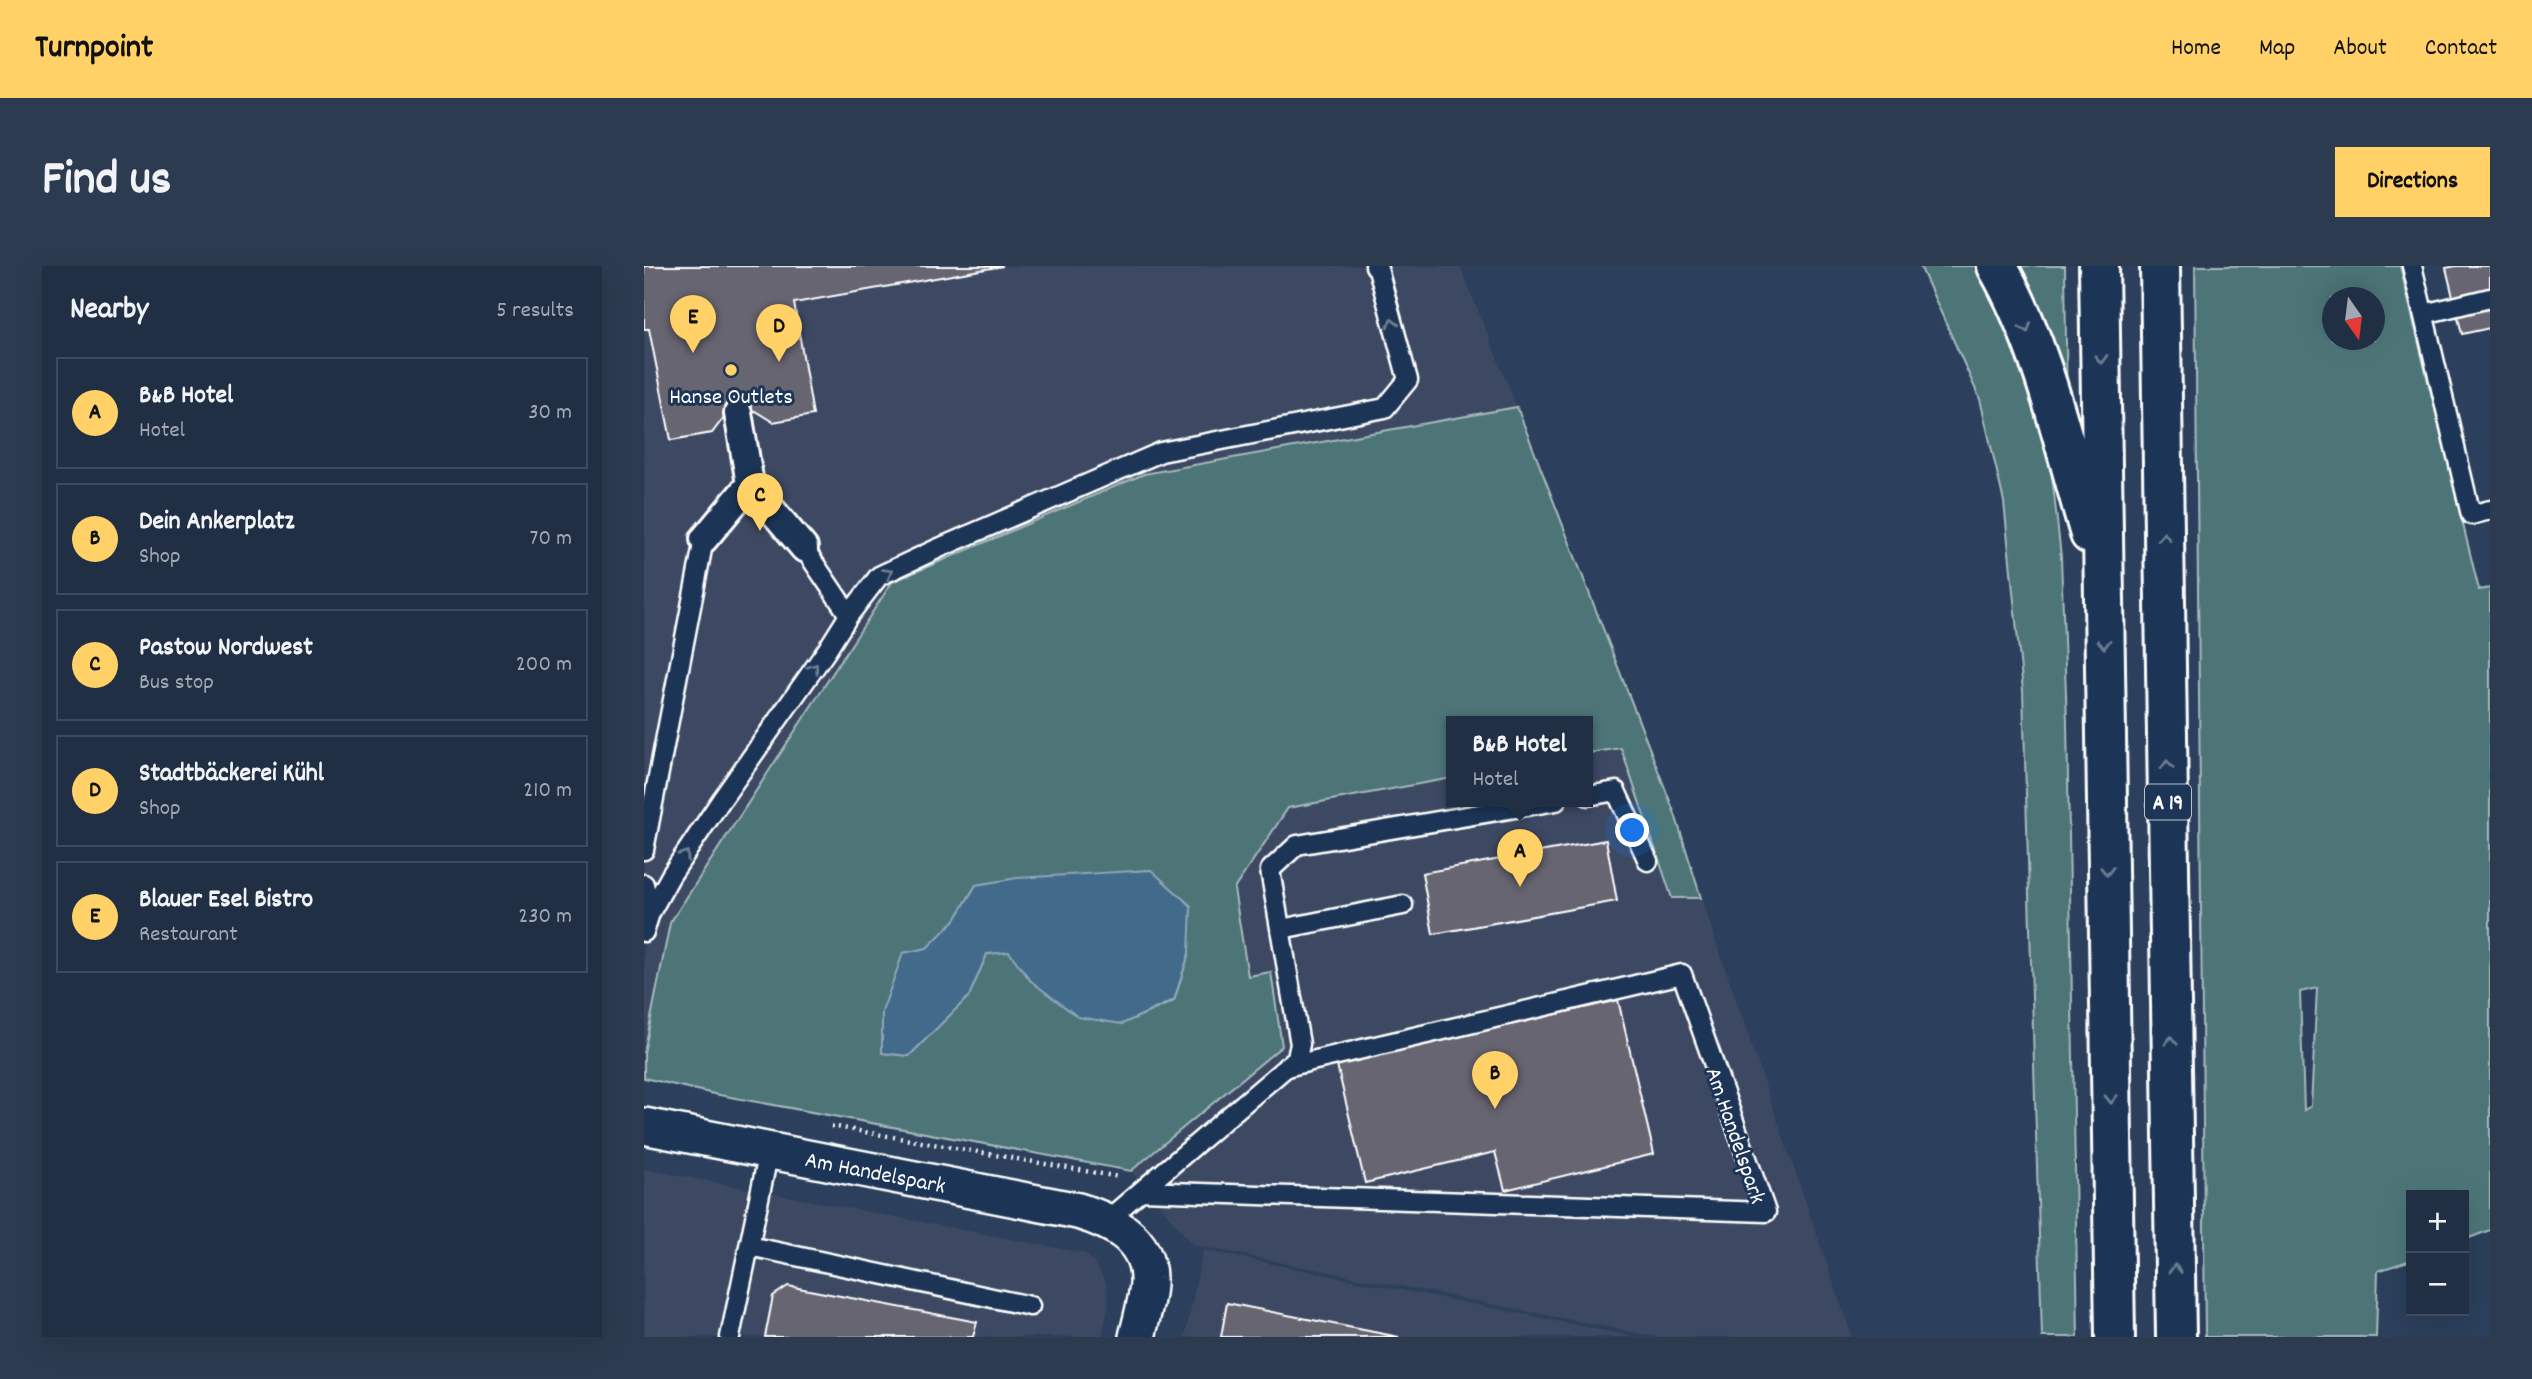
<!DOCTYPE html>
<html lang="en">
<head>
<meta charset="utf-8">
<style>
	body { margin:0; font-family:Dekko,sans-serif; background:#2d3b50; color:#f1f3f6 }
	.controls { position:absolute; right:21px; bottom:21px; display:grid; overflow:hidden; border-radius:0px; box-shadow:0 7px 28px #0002 }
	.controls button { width:63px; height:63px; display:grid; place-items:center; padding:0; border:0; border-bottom:2px solid #3e4a5e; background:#212f45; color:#f1f3f6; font:35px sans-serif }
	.compass { position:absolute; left:1678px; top:21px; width:63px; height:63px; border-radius:50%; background:#212f45; box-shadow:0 7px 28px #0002; rotate:166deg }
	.you { position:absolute; left:989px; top:565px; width:24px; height:24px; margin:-18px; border:5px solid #fff; border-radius:50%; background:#1a73e8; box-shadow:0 0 0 10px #1a73e833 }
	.badge { display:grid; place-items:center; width:46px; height:46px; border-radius:50%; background:#ffd166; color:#111; font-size:23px; font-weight:700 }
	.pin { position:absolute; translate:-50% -58px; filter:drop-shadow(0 2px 4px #0008) }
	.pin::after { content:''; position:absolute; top:37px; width:24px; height:21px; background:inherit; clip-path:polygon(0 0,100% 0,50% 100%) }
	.popup { position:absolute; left:802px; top:450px; width:147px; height:91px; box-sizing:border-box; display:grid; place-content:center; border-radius:0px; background:#212f45; filter:drop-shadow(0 2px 5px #0005); font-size:23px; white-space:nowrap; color:#a2a9b3 }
	.popup b { font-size:26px; color:#f1f3f6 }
	.popup::after { content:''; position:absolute; left:50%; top:100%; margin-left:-14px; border:14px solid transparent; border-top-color:#212f45 }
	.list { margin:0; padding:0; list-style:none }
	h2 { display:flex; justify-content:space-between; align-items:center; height:91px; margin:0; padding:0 28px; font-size:30px }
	h2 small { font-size:23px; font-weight:400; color:#a2a9b3 }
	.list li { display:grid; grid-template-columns:46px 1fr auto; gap:21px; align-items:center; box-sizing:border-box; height:112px; margin:0 14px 14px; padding:0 14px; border:2px solid #3e4a5e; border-radius:0px }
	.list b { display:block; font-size:26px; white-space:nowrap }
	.list p { margin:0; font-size:23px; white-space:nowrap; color:#a2a9b3 }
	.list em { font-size:23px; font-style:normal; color:#a2a9b3 }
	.map { position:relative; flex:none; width:1846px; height:1071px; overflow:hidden; border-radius:0px }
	header { display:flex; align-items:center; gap:42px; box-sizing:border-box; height:98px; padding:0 35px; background:#ffd166; color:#111 }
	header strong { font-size:33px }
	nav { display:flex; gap:38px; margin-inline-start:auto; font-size:24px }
	.intro { display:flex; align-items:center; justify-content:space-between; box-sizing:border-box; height:168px; padding:0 42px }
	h1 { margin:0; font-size:49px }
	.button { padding:18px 32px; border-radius:0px; background:#ffd166; color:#111; font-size:24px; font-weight:700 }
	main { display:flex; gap:42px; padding:0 42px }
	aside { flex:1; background:#212f45; border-radius:0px; box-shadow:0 7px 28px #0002 }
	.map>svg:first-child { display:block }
</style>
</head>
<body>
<header>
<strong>Turnpoint</strong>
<nav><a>Home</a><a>Map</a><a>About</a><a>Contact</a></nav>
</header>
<div class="intro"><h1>Find us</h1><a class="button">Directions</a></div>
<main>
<aside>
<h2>Nearby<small>5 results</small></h2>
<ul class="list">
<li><span class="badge">A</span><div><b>B&amp;B Hotel</b><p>Hotel</p></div><em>30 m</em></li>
<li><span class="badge">B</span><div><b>Dein Ankerplatz</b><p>Shop</p></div><em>70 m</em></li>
<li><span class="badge">C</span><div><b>Pastow Nordwest</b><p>Bus stop</p></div><em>200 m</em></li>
<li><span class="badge">D</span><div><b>Stadtbäckerei Kühl</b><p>Shop</p></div><em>210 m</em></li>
<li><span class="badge">E</span><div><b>Blauer Esel Bistro</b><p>Restaurant</p></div><em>230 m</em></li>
</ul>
</aside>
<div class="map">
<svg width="1846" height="1071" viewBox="0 0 1846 1071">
	<rect width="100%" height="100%" fill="#2c3f5c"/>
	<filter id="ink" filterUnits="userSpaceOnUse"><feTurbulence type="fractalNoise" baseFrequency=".0143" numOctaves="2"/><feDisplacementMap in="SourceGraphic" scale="14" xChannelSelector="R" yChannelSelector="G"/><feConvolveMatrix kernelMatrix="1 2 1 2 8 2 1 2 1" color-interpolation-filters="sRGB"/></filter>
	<g filter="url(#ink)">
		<path fill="#3e4a63" d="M0 0H816L873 141 500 208 26 657 0 787Z
			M1003 477 1031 548 1057 632 1208 1071H1014L549 979 487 905 638 780 627 707 604 710 590 623 644 542 808 512V535H944V487Z
			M0 903 440 987 450 996 462 1017 465 1036 458 1071H0Z
			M559 984 991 1071H541Z"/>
		<path fill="#4d7578" stroke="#a6babc" stroke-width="2" fill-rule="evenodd" d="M1276 0H1339L1390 120 1407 200 1417 291 1423 456 1434 1071H1398L1379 425 1360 236 1336 133Z
			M1370 0H1421L1423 148Z
			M1551 0H1756L1835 324 1846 322V964L1820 974V929H1767V994L1734 1005 1732 1071H1561ZM1688 32H1730V74H1688ZM1673 722 1667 840 1660 844 1656 726Z
			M873 141 1031 548 1057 632H1028L977 482 944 487V455H808V512L644 542 590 623 604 710 627 706 638 780 487 905 70 828 0 812V787L26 657 248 316 500 208ZM507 604 545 687 530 735 478 758 387 715 365 685 343 688 325 730 265 790 238 787 259 687 283 683 311 654 332 619Z"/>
		<path fill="#426a8a" stroke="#8ea6b9" stroke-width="2" d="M507 604 547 640 545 687 530 734 478 758 434 751 387 715 365 686 343 688 325 730 265 790 238 787V746L259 687 283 682 311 654 332 619 373 612Z"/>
		<path fill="#686572" stroke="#fff" stroke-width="2" d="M0 0H359L150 37 169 149 129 156 111 145 81 150 68 167 27 174 5 63H0Z
			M1812 0H1846V62L1818 68 1802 2Z
			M962 574 973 635 789 668 778 607Z
			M974 734 1010 888 861 924 851 886 721 917 693 799Z
			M144 1020 333 1056 329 1071H121L129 1030Z
			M583 1037 755 1071H577Z"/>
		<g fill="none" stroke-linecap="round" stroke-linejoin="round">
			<defs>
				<path id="service" d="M1768 0 1827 249 1846 244
					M1780 48 1846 32
					M160 282 205 349
					M944 530 972 525 1004 595
					M0 584 60 273
					M0 618 6 647
					M637 663 759 639
					M0 666 6 647 27 609 78 533 183 384 205 349 235 310 295 282 517 186 741 142 764 114 734 3 731 0
					M498 925 1122 946 1038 708 642 801
					M463 954 653 792 656 778 626 604 653 579 912 535
					M105 980 386 1040
					M86 1071 125 885"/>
				<path id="pedestrian" d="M106 218 160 282
					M60 273 106 218 94 147"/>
				<g id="minor">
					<path id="s1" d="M0 860 434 945C467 955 503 971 504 1012 505 1028 497 1054 493 1071"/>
				</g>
				<path id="motorway" d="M1353 0C1399 80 1420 180 1446 268
					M1455 0 1471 1071
					M1516 0 1532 1071"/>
			</defs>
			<use href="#service" stroke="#fff" stroke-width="23"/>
			<use href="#pedestrian" stroke="#fff" stroke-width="32"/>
			<use href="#minor" stroke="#fff" stroke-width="40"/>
			<use href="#motorway" stroke="#fff" stroke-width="44"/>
			<path stroke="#fff" stroke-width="4.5" stroke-dasharray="2 5" stroke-linecap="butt" d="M187 860 475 911"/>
			<use href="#service" stroke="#1d3557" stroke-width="18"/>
			<use href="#pedestrian" stroke="#1d3557" stroke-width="26"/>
			<use href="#minor" stroke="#1d3557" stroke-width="35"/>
			<use href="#motorway" stroke="#1d3557" stroke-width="38"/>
		</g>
		<defs><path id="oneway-chevron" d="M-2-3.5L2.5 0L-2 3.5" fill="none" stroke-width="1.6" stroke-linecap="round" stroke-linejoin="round" transform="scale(1.75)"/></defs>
		<g stroke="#6c7c92">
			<use href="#oneway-chevron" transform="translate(748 57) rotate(-105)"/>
			<use href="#oneway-chevron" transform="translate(1382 62) rotate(70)"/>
			<use href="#oneway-chevron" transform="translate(1457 93) rotate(89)"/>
			<use href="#oneway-chevron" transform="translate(1520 271) rotate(-91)"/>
			<use href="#oneway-chevron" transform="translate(244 307) rotate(-29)"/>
			<use href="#oneway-chevron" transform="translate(1460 378) rotate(89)"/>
			<use href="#oneway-chevron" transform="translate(170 402) rotate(-54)"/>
			<use href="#oneway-chevron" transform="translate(1523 499) rotate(-91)"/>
			<use href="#oneway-chevron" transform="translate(41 589) rotate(-56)"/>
			<use href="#oneway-chevron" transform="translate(1463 605) rotate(89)"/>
			<use href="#oneway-chevron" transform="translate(1527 775) rotate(-91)"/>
			<use href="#oneway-chevron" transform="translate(1467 833) rotate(89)"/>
			<use href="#oneway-chevron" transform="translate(1531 1003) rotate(-91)"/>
		</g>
	</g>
	<circle fill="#ffd166" stroke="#1d3557" stroke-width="2.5" cx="87" cy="104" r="7"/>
	<g text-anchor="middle" stroke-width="6" stroke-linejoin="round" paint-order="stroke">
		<rect fill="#1d3557" stroke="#bbc2cd" stroke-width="2" x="1501" y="518.5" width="46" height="35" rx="5"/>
		<g font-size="21" font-weight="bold" fill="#fff">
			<text x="1524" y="543">A 19</text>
		</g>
		<g font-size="23" fill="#fff" stroke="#1d3557">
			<text x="87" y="137">Hanse Outlets</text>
		</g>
		<g font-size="23" fill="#fff" stroke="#1d3557">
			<text transform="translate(1093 869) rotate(71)" y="8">Am Handelspark</text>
			<text dy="8" stroke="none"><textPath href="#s1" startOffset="236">Am Handelspark</textPath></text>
		</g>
	</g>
</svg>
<div class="controls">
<button>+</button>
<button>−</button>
</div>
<svg class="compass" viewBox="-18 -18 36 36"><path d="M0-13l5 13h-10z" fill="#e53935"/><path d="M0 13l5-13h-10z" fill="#a2a9b3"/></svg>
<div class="you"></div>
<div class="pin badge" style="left:876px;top:621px">A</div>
<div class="popup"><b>B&amp;B Hotel</b>Hotel</div>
<div class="pin badge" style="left:851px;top:843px">B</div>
<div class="pin badge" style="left:116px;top:265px">C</div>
<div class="pin badge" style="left:135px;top:96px">D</div>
<div class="pin badge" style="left:49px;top:87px">E</div>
</div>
</main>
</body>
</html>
